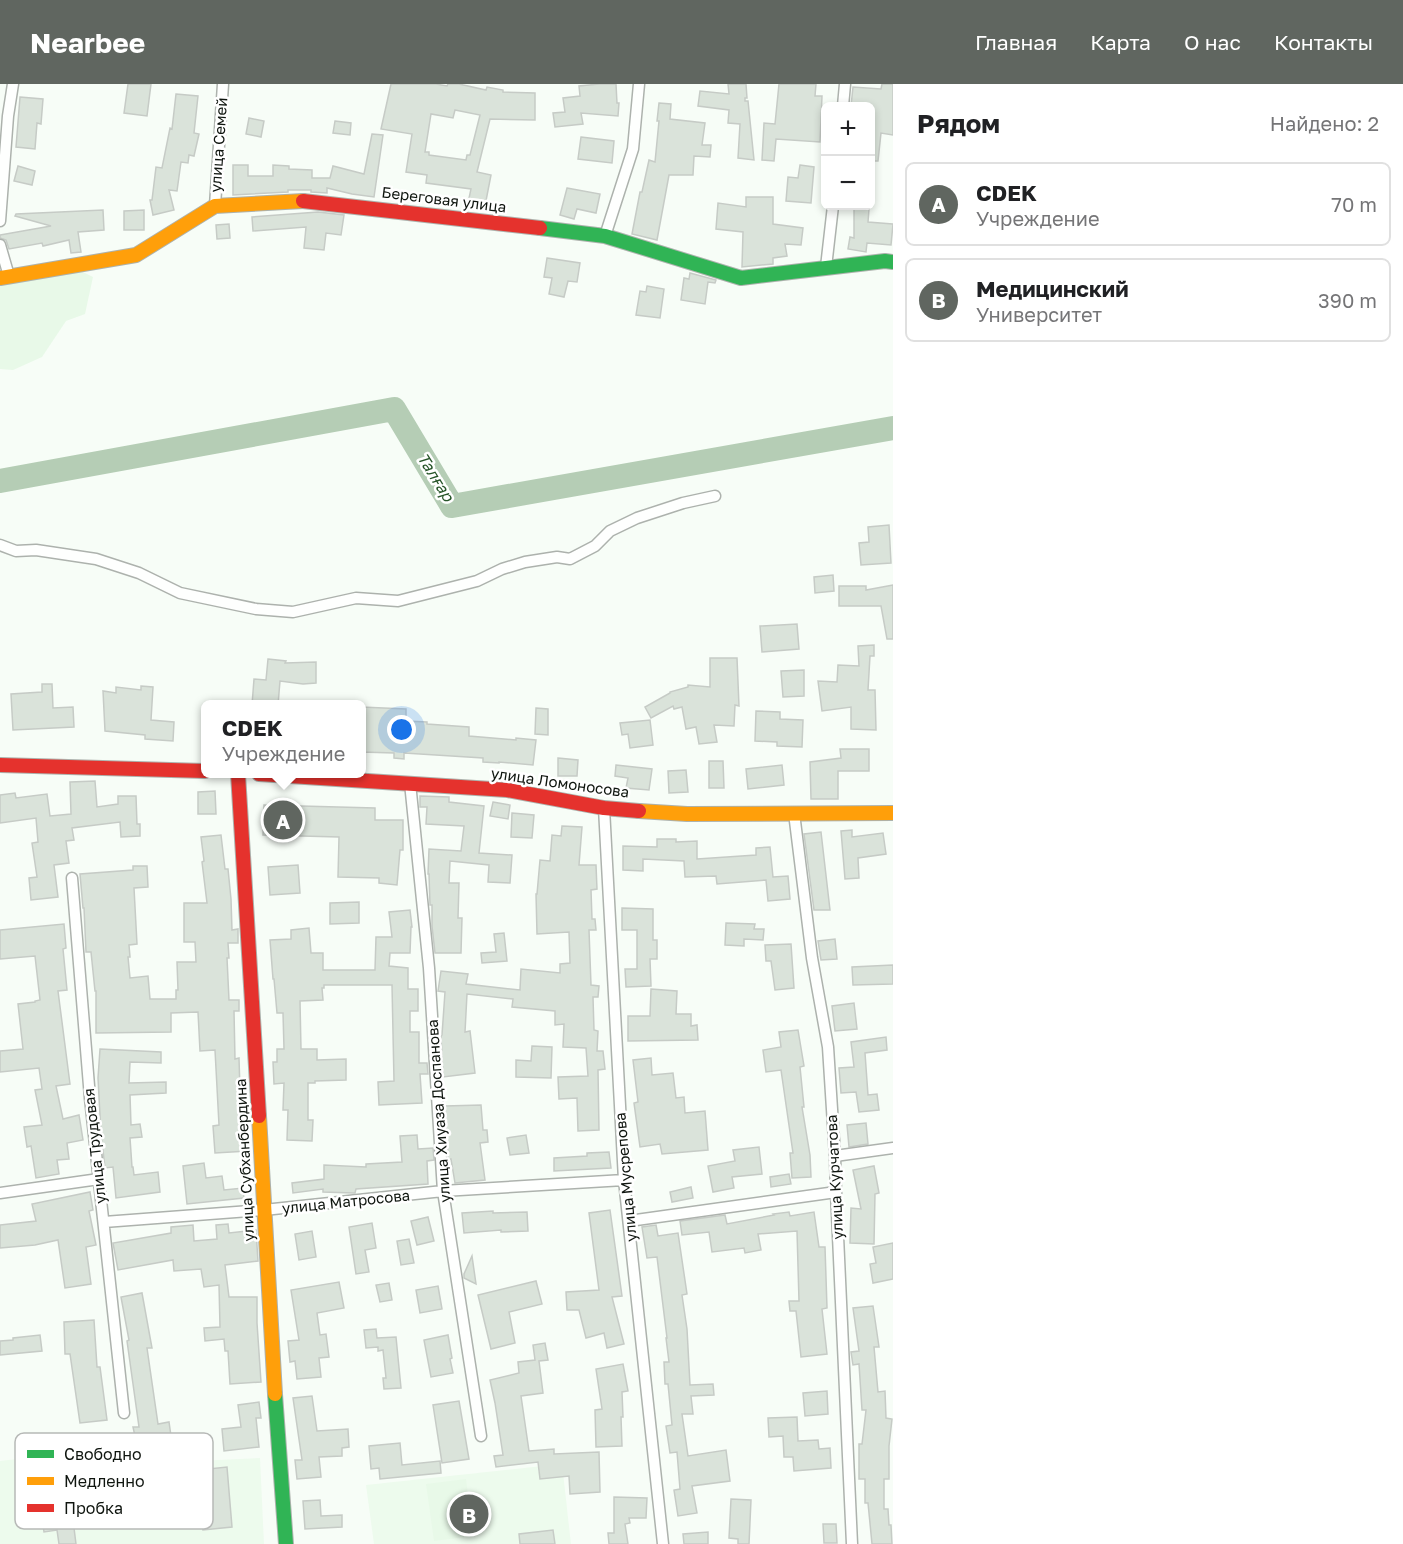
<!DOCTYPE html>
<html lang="ru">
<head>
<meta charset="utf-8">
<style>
	body { margin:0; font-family:"Golos Text",sans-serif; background:#f6f6f6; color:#202124 }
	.controls { position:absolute; right:18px; top:18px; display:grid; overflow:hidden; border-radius:9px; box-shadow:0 3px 9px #0003 }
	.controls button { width:54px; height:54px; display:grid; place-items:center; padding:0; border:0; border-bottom:2px solid #e0e0e0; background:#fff; color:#202124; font:30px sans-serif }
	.you { position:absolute; left:402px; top:646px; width:21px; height:21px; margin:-15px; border:4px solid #fff; border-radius:50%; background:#1a73e8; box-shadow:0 0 0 9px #1a73e833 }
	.badge { display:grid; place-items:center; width:39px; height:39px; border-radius:50%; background:#606660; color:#fff; font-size:20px; font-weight:700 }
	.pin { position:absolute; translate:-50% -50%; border:3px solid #fff; box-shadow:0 2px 6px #0006 }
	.popup { position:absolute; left:201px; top:616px; width:165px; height:78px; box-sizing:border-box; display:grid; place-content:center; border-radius:9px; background:#fff; filter:drop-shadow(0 2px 4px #0005); font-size:20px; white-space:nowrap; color:#757577 }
	.popup b { font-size:22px; color:#202124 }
	.popup::after { content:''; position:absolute; left:50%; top:100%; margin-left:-12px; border:12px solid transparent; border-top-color:#fff }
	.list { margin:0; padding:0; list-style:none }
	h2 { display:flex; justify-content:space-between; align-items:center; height:78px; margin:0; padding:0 24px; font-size:26px }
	h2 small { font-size:20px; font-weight:400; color:#757577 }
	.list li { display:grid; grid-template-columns:39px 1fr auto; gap:18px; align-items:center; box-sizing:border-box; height:84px; margin:0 12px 12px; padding:0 12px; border:2px solid #e0e0e0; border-radius:9px }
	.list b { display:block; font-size:22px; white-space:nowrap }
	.list p { margin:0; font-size:20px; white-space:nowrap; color:#757577 }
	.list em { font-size:20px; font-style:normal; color:#757577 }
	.map { position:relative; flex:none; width:893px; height:1460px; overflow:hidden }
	header { display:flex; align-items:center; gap:36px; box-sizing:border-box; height:84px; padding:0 30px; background:#606660; color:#fff }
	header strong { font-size:28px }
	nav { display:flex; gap:33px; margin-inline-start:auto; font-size:21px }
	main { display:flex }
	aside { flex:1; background:#fff }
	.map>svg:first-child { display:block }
</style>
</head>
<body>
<header>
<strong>Nearbee</strong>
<nav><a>Главная</a><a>Карта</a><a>О нас</a><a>Контакты</a></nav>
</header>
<main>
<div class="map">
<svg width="893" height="1460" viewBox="0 0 893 1460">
	<rect width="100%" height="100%" fill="#f7fdf7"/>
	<path fill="#edfbed" d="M128 1362 132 1380 260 1374 264 1460H0V1377Z
		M562 1380 571 1460H374L366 1401Z"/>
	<path fill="#e8f9e8" d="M71 182 93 193 85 230 66 237 42 273 13 286 0 285V201Z
		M466 1395 473 1452 434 1457 426 1400Z"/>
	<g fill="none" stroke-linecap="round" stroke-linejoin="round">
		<path stroke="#b5cdb5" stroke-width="24" d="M0 397 394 325 452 422 893 344"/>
	</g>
	<path fill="#dae3da" stroke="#c6cbc6" stroke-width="1.5" fill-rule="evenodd" d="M128 0H151L147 32 124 29Z
		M391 0H436L447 2 448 0H459L486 6 487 3 503 6V8L535 9V36L490 35 477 88 491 91 485 122 468 119 471 105 426 99 427 91 406 88 412 50 381 45ZM455 26 480 31 470 71H467L466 76 429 71V68H425L431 30 453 34Z
		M599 0H616L617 19H619L618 32 581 29 583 40 555 43 553 29 565 28 563 14 580 12 579 2Z
		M728 0H746L747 14H745V17H748L754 76 738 74 740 40 728 39 729 26 698 22 700 7 729 10Z
		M779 0H816L815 12H822L820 58 776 55 774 77 762 76 764 39 775 40Z
		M882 0H893V51L881 49 878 77H870V22H851L853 3 881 5Z
		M176 10 198 12 194 49 199 50 194 72 189 71 188 79 181 78 177 107 169 106 174 126 153 131 150 116H152L156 83 162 84 170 44 172 45Z
		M20 13 43 15 41 40 37 39 35 65 16 63Z
		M659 19 671 20 670 35 705 39 702 61H711L710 73 694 72 693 91H669L657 156 632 150 640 108H642L649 76 655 78 659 37H657Z
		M249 34 264 37 261 53 246 50Z
		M335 37 351 39 350 51 333 49Z
		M372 50 383 51 374 113 352 110 327 104V109L311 108V106H288V108L233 111V81H248V92H273V81L289 82V85L312 86V94H330L333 82 364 90Z
		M581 53 614 57 612 79 578 75Z
		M800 81 814 83 811 119 786 117 788 93 798 94Z
		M18 82 35 87 32 101 14 97Z
		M567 104 600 110 596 129 577 125 574 135 560 131Z
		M746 113H773V140L803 144 801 161 785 160 787 172 773 174V180L742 183 743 148 716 145 718 119 746 123Z
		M854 125H869L868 138 893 140 891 161 867 159 866 168 848 165 850 153 854 154Z
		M103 126 104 146 78 148 81 168 71 169 69 156 43 162 42 159 9 165 6 156 0 154V151L51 142 15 132 16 130Z
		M144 126V146H124V127Z
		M318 128 344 131 341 151 326 149 324 166 304 164 306 143 253 147 252 133Z
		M229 140 230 154 217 155 216 141Z
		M547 174 580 179 577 198 568 197 564 213 549 210 552 194 544 193Z
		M690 189 716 196 715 199 708 198 705 220 681 216 684 194 689 195Z
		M647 202 664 205 660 234 636 231 640 207 646 208Z
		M889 441 891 479 861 481 859 459 869 458 868 443Z
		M833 491 834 507 815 509 814 493Z
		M893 501V555H887L881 522H839V502H866V506Z
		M797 540 799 565 762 568 760 542Z
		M874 561V572H870L868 606H875L876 646 851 645V623L822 627 818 597 837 598 838 581 859 582 858 562Z
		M710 574H737L739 622 735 621 734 642 714 641 717 658 699 660 696 643 686 645 682 623 674 625 673 622 651 634 645 623 670 609V608L688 603V601L710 603Z
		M268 575 286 577 285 579 316 578V599L303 600 280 597 278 621H252L254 595 266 596Z
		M804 586V612L783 613 781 587Z
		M42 600H52L53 624 73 623 74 643 13 646 11 610 42 608Z
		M141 602 153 603 151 636 174 638 173 657 145 655V651L105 647 103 607 116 609V603L141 606Z
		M361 623 406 625V637L427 638V640L469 643V652L516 656V654L536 656 533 681 499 678V679L483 678V674L404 669V675L394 674V669L361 668Z
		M536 624 548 625V651L535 650Z
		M756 627 780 628V635L803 636 802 663 777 662V658L755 657Z
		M650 636 653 661 630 664 628 650 622 651 620 639Z
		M840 665H869V687H838V715H811L810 678 841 674Z
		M558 674 578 676 577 692H558Z
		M709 677H723L724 704H709Z
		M616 681 652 685 649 706 626 704 628 694 615 692Z
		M782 681 784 701 748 705 746 685Z
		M686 686 688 708 669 709 668 687Z
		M95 697 97 723 118 720V712H136L137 740H140V752L121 753 120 738 72 744 74 756 66 757 69 779 54 781 58 813 31 816 29 794 37 793 32 759 38 758 36 734 0 739V711L15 709 16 714 47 710 50 732 71 730 70 698Z
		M215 707 216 730H198V708Z
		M420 712 449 713V718L484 722 479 769 512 771 510 799 488 798 489 781 450 777 449 799H459L458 834H462L461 869H435L432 842V821H430L429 790H428L429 765 461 767 464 742 426 740 427 723H420Z
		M493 718 510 721 508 735 490 732Z
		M264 721 375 724V736H403V766H400L397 801 379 799V794L338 793 339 753 263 751Z
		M512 729 534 731 532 754 511 753Z
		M562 742 582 743 579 781H596L597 805 591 806 592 835H595L596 846H589L591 901 599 902 598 913H593L594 946 598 947 597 967H603L605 985 598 986 599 1046 578 1047 577 1014 559 1015 558 993 588 992 586 964 563 963 564 940 555 941V927L512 923 513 915 467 910 465 948 470 947 475 989 443 993 441 952 442 951 445 908 438 907 441 887 468 890 466 900 520 906 521 885 560 889V880L570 879 569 848 537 850 536 810H537L540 776 550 777 552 751 561 752Z
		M852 746V753L883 749 886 770 858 774 859 794 845 795 841 747Z
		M821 748 830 826H814L804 750Z
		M221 751 225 785H228L231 815 232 846 238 845V859H228L229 874H227L229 916H239V927H234L235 975 239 974 241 1040 246 1039 248 1067 215 1069 213 1042 219 1041 215 966 200 967 198 928 171 929V948L96 949V907H95L91 868H86L84 824H83L80 790 133 786V782H147L148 803 134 804 137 860 129 861 130 873H128L130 894 148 892 150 915H176V906H178L177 878H196L195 858H184V819H207L202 778 204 777 201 753Z
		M657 755H676V758L697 757V775L756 771V764L770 763 773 793 788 792 790 815 768 817 766 796 717 800 716 792 685 793 684 777 643 775V787L623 786V762L657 763Z
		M298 781 300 809 270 811 268 783Z
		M359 818V839L330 840V819Z
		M622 824 653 825V856H657V875H650L651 902 626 903 625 885H637V846H622Z
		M410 826 412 843H411L410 869H390L389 882 408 884V905H418V927H410V948H419V979H427L428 990H420L422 1019 379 1021 378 998 394 997 392 901H324V904H322L323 916 300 917 301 965H317V976L346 975V996L315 997V999H308V1036H313L312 1057 287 1056 288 1026H283L284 999 274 1000 273 978H277V965H284L283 929H277L274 895H273L270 856 291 855V846L309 844 311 869H323V886H375L376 853H392L389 828Z
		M726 839 755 840 754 845H764L763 856 744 855V862L725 861Z
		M64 840 66 864 63 865 67 906 58 907 70 1000 56 1002 63 1035 79 1031 83 1056 67 1059 69 1075 57 1076 59 1090 36 1094 31 1062 27 1063 24 1043 42 1041 35 1006 42 1005 39 984 0 988V967L23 965 18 920 35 918V917L40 916 35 872 0 875V846Z
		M504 849 507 877 482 879 481 869 496 868 494 850Z
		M835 855 837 875 821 876 818 857Z
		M791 860 794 904 775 906 771 877H766L765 861Z
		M893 881V900L853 901 852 883Z
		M651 905 677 907 676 930H691V942L697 941 698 956 628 957V932H650Z
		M854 919 857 945 835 947 832 922Z
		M798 946 804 982 800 983 804 1023H802L810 1071 811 1093 792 1094 790 1069H793L781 986 766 988 763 966 781 963 779 948Z
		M886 953 887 966 865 969 868 1011 877 1010 879 1026 859 1028 856 1008 841 1009 839 984 854 983 851 958Z
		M532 962 552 963 551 994 516 993V976L531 977Z
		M100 965 161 968V979L130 978 129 999 166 998V1009L130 1011 131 1041 140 1040 142 1053 130 1054 132 1083H133L134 1091 158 1088 160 1108 116 1114 113 1083 105 1084 101 1050 98 994Z
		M651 974 652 991 673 989 676 1014 684 1013 685 1029 705 1027 708 1066 662 1070 660 1060 640 1063 634 1019 638 1018 633 976Z
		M481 1021 483 1046H487L488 1058 480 1059 485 1096 455 1099 451 1075H448L445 1022Z
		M866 1039 868 1060 849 1063 847 1041Z
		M417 1051 418 1065 433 1064 434 1076 427 1077 428 1100 356 1105 355 1109H353L323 1108V1105L293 1109 292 1099 324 1095V1081L366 1083V1080L402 1078 400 1052Z
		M526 1051 529 1069 510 1071 507 1054Z
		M759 1063 762 1090 732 1093 734 1104 713 1108 708 1082 735 1077 733 1066Z
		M609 1068 611 1084 554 1087V1074L587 1072V1069Z
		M204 1079 206 1094 222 1092 224 1106 243 1104 244 1114 187 1120 183 1082Z
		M874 1082 879 1109 875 1110 874 1160 850 1159 851 1124 861 1125 853 1086Z
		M789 1090 791 1100 771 1103 770 1093Z
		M691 1103 693 1114 672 1118 670 1108Z
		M90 1108 93 1126 89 1127 96 1161 86 1163 91 1200 65 1204 58 1156 35 1161 0 1164V1141L36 1137 32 1120Z
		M610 1126 622 1212 612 1213 624 1260 607 1264 604 1249 586 1254 579 1226H567L566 1208 599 1206 589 1129Z
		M493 1127V1129L527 1128 528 1147 501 1148V1146L464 1149 462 1129Z
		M789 1128 790 1132 814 1128 819 1163H825L827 1224 822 1225 827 1270 801 1273 796 1227H790L789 1217H799L797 1147 758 1150 761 1166 745 1169 744 1164 712 1168 709 1148 682 1151 680 1137 725 1131 727 1140 774 1131 773 1130Z
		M428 1133 434 1157 417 1161 411 1137Z
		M372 1139 376 1164 365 1166 369 1188 356 1190 349 1143Z
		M228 1140 229 1149 256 1146 258 1177 225 1181 229 1213H257V1239L261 1298 230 1300 228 1267H225L224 1255 205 1257 204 1244 220 1243 219 1201 204 1203 201 1185 174 1187 173 1176 118 1186 113 1159 171 1149V1143L193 1141 194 1157 217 1155 216 1141Z
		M656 1141 658 1152 678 1149 687 1210 682 1211 687 1245 690 1301 713 1300 714 1311 691 1312 693 1330H682L688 1372 726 1366 730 1397 692 1402 697 1429 678 1432 674 1406 680 1405 677 1368 670 1369 666 1342 672 1341 668 1300H665L664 1278H669L666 1254H667L657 1173 647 1174 642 1143Z
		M312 1147 316 1173 299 1176 295 1150Z
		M409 1155 414 1179 401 1181 397 1157Z
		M893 1159V1195L873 1199 870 1180 876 1179 873 1163Z
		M472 1172 476 1200 464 1194V1190Z
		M536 1197 542 1220 509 1228 515 1259 491 1265 478 1211Z
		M339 1198 344 1224 317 1229 320 1251 326 1250 329 1273 319 1274 321 1293 297 1295 295 1277 290 1278 288 1257 299 1256 291 1206Z
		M389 1199 392 1216 380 1218 376 1201Z
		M438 1202 442 1225 420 1229 416 1206Z
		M142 1209 152 1264H147L158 1340 169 1338 171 1352 136 1357 133 1343H139L127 1257 129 1256 121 1213Z
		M873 1222 879 1263H874L878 1308 885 1307 886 1334 892 1335 889 1362V1395H884V1425H888L889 1441H891L892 1460H872L868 1419H865V1395H859V1360H862L866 1326H862L859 1280 853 1281 851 1268 859 1267 853 1224Z
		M94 1236 97 1283H100L107 1336 80 1339 70 1270H65L64 1238Z
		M376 1245 377 1254 396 1253 401 1304 384 1305 383 1294H386L383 1266 378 1267V1263L366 1264 364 1246Z
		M40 1251 42 1267 0 1271V1257L13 1256V1254Z
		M448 1251 452 1274 450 1275 453 1289 431 1293 424 1256Z
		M545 1259 548 1276 539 1277 543 1309 521 1312 529 1367 554 1365V1370L599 1368 600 1408 570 1410 569 1392 540 1395 538 1378 496 1383 494 1372 503 1371 495 1319 490 1296 519 1289 518 1278 535 1276 533 1261Z
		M623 1280 628 1307 622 1308 623 1333H621L622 1362 596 1363 595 1326 602 1325 596 1285Z
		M827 1307 828 1330 805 1332 803 1309Z
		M312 1312 317 1347 348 1345 349 1363 342 1364V1372L319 1373 321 1393 297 1395 295 1376H302L293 1314Z
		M459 1317 469 1375 442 1379 433 1321Z
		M259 1318 261 1334H256L259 1363 224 1367 222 1345 241 1343 238 1321Z
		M797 1333 798 1357 818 1356 819 1365 830 1364 831 1384 794 1387 793 1373H784L783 1352 769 1353 768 1334Z
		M83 1351 87 1381 116 1377 124 1438 74 1444 76 1460H59L57 1446 44 1448 36 1387 66 1383 63 1353Z
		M400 1359 402 1381 440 1377 441 1389 380 1395 379 1384 371 1385 369 1362Z
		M227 1383 232 1443 203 1446 200 1408 193 1409 190 1387Z
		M614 1413 647 1414 646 1434H629L630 1439 625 1440 628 1460H609L608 1449H614Z
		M731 1415 751 1416 749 1460H738V1455L729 1454Z
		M320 1416 321 1432 342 1431V1443L305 1445 303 1417Z
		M823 1440H836L837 1459H824Z
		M553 1446 555 1460H520L519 1450Z
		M708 1448V1460H684L683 1450Z"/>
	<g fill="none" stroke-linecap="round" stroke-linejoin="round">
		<defs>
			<path id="street" d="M843 22 845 0
				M215 122 223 0
				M0 137 8 32 13 0
				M605 152 633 65 639 0
				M0 161 9 192
				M826 183 833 122
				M0 461 16 467 36 466 96 475 139 489 180 509 256 525 293 528 356 514 398 517 477 497 502 485 525 478 557 473 570 475 595 462 610 447 637 434 683 419 715 412
				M410 699 429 884 443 1107 481 1352
				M604 724 624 1096 663 1460
				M794 729 812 874 828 963 835 1072 836 1108 852 1460
				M72 794 90 1014 124 1329
				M835 1072 893 1064
				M0 1109 99 1095
				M629 1137 836 1108
				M104 1138 264 1126 443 1107 624 1096"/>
			<path id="fast" d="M540 144 605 152 741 194 885 177 893 178
				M275 1310 286 1460"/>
			<path id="slow" d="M0 194 136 171 215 122 303 117
				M639 727 687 730 893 729
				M259 1032 275 1310"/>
			<path id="jam" d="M303 117 540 144
				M0 681 205 687
				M238 690 259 1032
				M259 690 507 706 604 724 639 727"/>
		</defs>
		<use href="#street" stroke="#adb2ad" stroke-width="13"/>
		<use href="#fast" stroke="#adb2ad" stroke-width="16"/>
		<use href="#slow" stroke="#adb2ad" stroke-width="16"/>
		<use href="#jam" stroke="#adb2ad" stroke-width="16"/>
		<use href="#street" stroke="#fefffe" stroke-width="10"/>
		<use href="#fast" stroke="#30b455" stroke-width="14"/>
		<use href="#slow" stroke="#ff9f0a" stroke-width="14"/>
		<use href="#jam" stroke="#e5322d" stroke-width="14"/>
	</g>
	<g text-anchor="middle" stroke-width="5" stroke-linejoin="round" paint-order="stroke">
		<g font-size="15" fill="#0f150f" stroke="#fff">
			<text transform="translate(219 61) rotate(-86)" y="5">улица Семей</text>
			<text transform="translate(444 116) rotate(7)" y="5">Береговая улица</text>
			<text transform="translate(560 699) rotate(8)" y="5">улица Ломоносова</text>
			<text transform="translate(439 1027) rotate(-94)" y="5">улица Хиуаза Доспанова</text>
			<text transform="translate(95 1062) rotate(-96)" y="5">улица Трудовая</text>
			<text transform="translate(245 1076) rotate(-93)" y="5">улица Субханбердина</text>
			<text transform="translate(626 1093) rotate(-95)" y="5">улица Мусрепова</text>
			<text transform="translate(835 1093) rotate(-93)" y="5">улица Курчатова</text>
			<text transform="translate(346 1118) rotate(-6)" y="5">улица Матросова</text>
		</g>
		<g font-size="16" font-style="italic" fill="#265428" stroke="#fff">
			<text transform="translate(436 393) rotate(58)" y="6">Талғар</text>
		</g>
	</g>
	<rect x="15" y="1349" width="198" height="96" rx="9" fill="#fff" stroke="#b7b9b7" stroke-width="1.5"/>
	<rect x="27" y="1366" width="27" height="8" fill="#30b455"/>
	<rect x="27" y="1393" width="27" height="8" fill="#ff9f0a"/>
	<rect x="27" y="1420" width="27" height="8" fill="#e5322d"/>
	<g font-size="16" fill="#0f150f">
		<text x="64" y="1376">Свободно</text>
		<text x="64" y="1403">Медленно</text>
		<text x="64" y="1430">Пробка</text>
	</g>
</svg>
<div class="controls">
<button>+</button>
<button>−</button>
</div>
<div class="you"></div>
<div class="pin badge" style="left:283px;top:736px">A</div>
<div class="popup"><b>CDEK</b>Учреждение</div>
<div class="pin badge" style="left:469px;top:1430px">B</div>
</div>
<aside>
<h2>Рядом<small>Найдено: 2</small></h2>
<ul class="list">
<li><span class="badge">A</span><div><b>CDEK</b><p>Учреждение</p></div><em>70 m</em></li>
<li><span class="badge">B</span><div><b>Медицинский</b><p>Университет</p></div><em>390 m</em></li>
</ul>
</aside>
</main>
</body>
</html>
